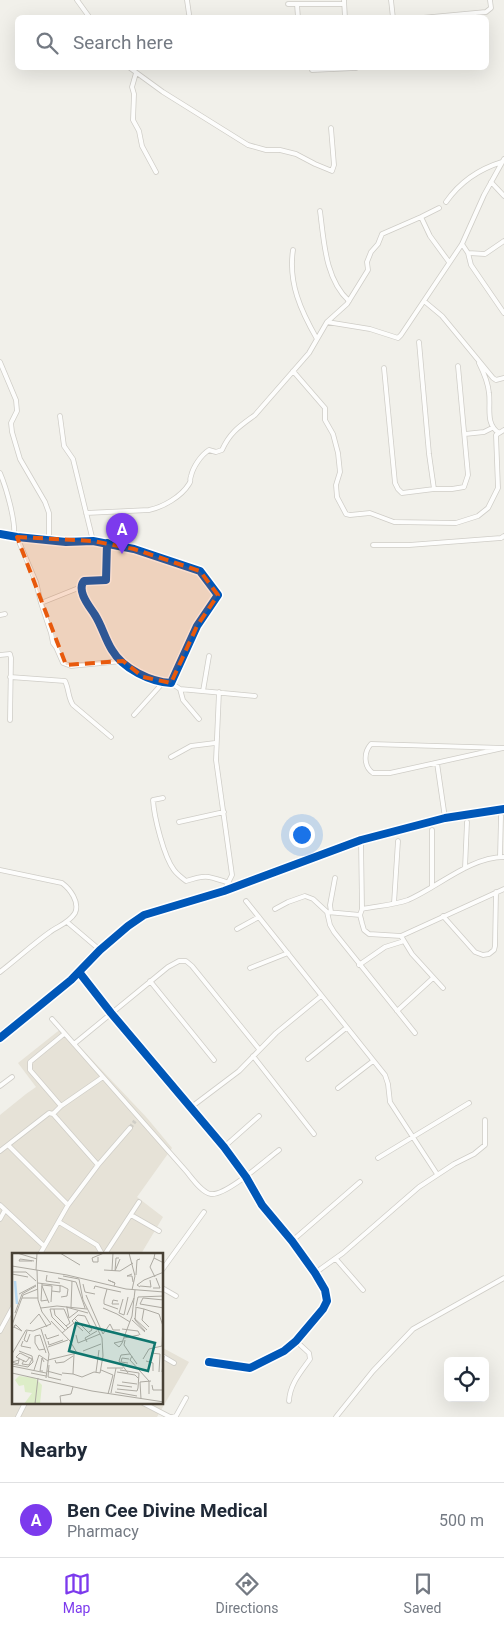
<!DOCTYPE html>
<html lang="en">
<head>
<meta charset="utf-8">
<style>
	body { margin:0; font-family:Roboto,sans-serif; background:#f2f2f3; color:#1f2937 }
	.controls { position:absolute; right:15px; bottom:15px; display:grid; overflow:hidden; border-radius:8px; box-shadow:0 5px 20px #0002 }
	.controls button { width:45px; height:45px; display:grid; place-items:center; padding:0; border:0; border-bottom:1px solid #e0e1e3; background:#fff; color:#1f2937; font:25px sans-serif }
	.you { position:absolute; left:301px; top:834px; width:18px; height:18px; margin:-12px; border:4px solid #fff; border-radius:50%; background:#1a73e8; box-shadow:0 0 0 8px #1a73e833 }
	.badge { display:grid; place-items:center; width:32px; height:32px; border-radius:50%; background:#7c3aed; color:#fff; font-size:16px; font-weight:700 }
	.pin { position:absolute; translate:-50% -41px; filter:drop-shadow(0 1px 2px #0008) }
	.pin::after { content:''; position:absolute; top:26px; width:18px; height:15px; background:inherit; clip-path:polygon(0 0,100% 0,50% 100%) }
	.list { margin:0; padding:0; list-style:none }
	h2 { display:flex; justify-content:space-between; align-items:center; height:65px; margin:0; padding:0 20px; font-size:21px }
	h2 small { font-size:16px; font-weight:400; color:#747a83 }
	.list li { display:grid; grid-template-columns:32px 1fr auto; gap:15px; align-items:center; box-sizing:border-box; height:75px; padding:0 20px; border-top:1px solid #e0e1e3 }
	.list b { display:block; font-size:19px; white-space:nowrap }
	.list p { margin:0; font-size:16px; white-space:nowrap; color:#747a83 }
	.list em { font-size:16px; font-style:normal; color:#747a83 }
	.icon { flex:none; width:28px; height:28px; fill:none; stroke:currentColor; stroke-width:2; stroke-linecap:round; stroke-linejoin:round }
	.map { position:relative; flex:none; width:504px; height:1417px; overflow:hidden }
	.search { position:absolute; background:#fff; box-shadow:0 5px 20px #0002; left:15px; right:15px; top:15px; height:55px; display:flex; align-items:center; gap:12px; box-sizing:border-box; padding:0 18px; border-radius:8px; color:#747a83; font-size:19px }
	.sheet { height:140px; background:#fff }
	nav { display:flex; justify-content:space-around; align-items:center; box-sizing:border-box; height:70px; border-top:1px solid #e0e1e3; background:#fff; font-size:14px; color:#747a83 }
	nav a { display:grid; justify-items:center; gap:2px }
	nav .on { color:#7c3aed }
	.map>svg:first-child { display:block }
</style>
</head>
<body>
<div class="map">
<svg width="504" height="1417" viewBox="0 0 504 1417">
	<rect width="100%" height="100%" fill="#f1f0ea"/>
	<path fill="#e6e2d7" d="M62 1028 147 1118 172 1148 137 1197 163 1217 141 1254H14V1403H162L163 1348 189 1362 157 1417H0V1115L26 1094 36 1087 18 1063Z"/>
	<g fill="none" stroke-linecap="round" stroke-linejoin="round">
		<path stroke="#cfcdc6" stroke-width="4" stroke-dasharray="4 2" stroke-linecap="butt" d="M130 1128 135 1121"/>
		<defs>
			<path id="minor" d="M77 0 90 18
				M187 0 189 14
				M344 0 345 18
				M391 0 393 18
				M288 4H344
				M297 4 298 18
				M421 18 486 12 491 8 490 0
				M130 68 163 92 248 145 266 150H280L296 154 315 164 332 171 334 165 331 128
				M312 70 356 68
				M136 73 132 87 134 94 133 120 139 131 142 146 156 172
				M491 182 504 196
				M446 202C460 182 479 169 502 162
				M320 211C324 241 325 279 349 301
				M421 217 430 236 449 262
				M462 244 468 253 471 265 504 313
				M293 250C288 283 301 311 317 339
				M468 253 485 254 504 241
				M424 301 442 316 493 378 496 380 504 378
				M327 322 370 329 398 338 401 335 462 244 484 195 504 159
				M419 342 429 454 434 489
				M0 362 16 400 17 411 11 423 12 432 20 459 45 502 49 513V540
				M479 363C484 373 488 382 489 393 491 407 485 424 499 433
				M384 368 395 483 398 489 402 493 434 489H452L464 487 468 475 458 366
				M293 371 325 408V420L333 434 338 453 340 472 336 485 337 497 346 514 350 515 370 513 394 522 456 523 478 516 488 508 498 488 496 435 504 430
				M60 416 64 446 73 459 93 541
				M465 434 484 432 492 428
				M0 473C6 487 16 521 14 537
				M86 513 149 510C163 507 181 497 189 484 192 479 189 482 191 476 193 467 201 455 209 450L216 452 222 450C230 432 240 426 255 415L309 353 327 322 347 304 368 270 367 262 371 252 378 244 382 234 421 217 439 208
				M0 534 17 537 66 542 93 541 134 549 200 571 218 595 197 626 171 683C151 682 123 669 112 650 105 639 102 626 95 615 90 607 76 591 84 581L106 580 107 543
				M17 537 36 582 41 603 51 633 53 643 56 647 63 663 71 666 122 661
				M373 545H409L501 538 504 536
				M41 603 81 587
				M0 615 5 614
				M0 655 10 654 11 658 10 720
				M10 677 65 681C69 689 68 698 73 705L111 737
				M171 683 180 689 255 696
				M180 689 183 700 199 719
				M203 691 209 656
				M219 692 216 760 232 875 224 891
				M134 715 160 686 161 682
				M503 748 390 773H373C364 767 363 753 371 744L504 748
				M171 757 191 746 215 743
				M437 763 445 818
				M163 798 153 800C154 817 164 857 174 870 177 874 182 878 186 881 207 874 208 876 229 883
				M179 822 224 812
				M432 830V887
				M361 840 362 909
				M500 857 501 816
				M504 857C470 857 438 887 408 900 394 905 377 906 362 909L360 915 362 923 364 930 369 934 401 936 504 889
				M465 868 467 822
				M0 870 62 883C70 889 80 902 75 913 69 923 58 926 50 932 33 944 17 959 0 972
				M246 901 385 1075 388 1084 390 1102 437 1174
				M394 903 398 841
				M275 909 288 902 305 896 313 899 327 912 360 915
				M327 912 330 925 334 932 415 1033
				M331 912 330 905 335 878
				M443 916 475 952 483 955 489 954 494 950 495 946 496 892
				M67 922 100 950
				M237 929 259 917
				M401 936 412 954 443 988
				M359 965 385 947 404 941
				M250 968 288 953
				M79 972 111 1013 224 1147 246 1177 262 1205 292 1241 315 1273 325 1290 327 1301 323 1309 296 1341 284 1351 250 1368 209 1362
				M150 981 214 1060
				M397 1011 433 978
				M52 1019 186 1171C192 1178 202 1193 211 1194 226 1196 267 1159 279 1150
				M0 1038 71 980 100 950 128 926 144 915 224 891 361 840 445 818 504 809
				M74 1044 168 967 179 961H186L192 966 259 1049
				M253 1056 314 1134
				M308 1059 346 1028
				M0 1086 12 1077
				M338 1088 373 1061
				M61 1106 30 1070V1062L64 1034
				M190 1108 239 1071 276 1033 321 996
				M53 1114 61 1106 103 1077
				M8 1145 68 1205
				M224 1147 259 1116
				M0 1151 49 1113 53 1114 98 1165
				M378 1158 469 1103
				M0 1205 44 1246
				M131 1215 159 1231
				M0 1219 5 1210
				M59 1222 97 1245 102 1254
				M292 1241 360 1182
				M40 1254 68 1205 98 1165 130 1128
				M105 1254 139 1202
				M336 1259 363 1290
				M162 1270 204 1212
				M315 1273 343 1253 419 1187 454 1164 474 1154 485 1145V1120
				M162 1288 176 1296
				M0 1331 14 1305
				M162 1356 174 1363
				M289 1401C290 1384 300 1373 310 1359L309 1353 296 1341
				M143 1403 170 1417
				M18 1417 25 1403
				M172 1417 176 1416 186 1398
				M336 1417 373 1371 413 1329 504 1278"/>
		</defs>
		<use href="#minor" stroke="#cfcdc7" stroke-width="5.5"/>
		<use href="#minor" stroke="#fdfdfc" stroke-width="4"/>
		<defs>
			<path id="cycleway" d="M0 534 17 537 66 542 93 541 134 549 200 571 218 595 197 626 171 683C151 682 123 669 112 650 105 639 102 626 95 615 90 607 76 591 84 581L106 580 107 543
				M79 972 111 1013 224 1147 246 1177 262 1205 292 1241 315 1273 325 1290 327 1301 323 1309 296 1341 284 1351 250 1368 209 1362
				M0 1038 71 980 100 950 128 926 144 915 224 891 361 840 445 818 504 809"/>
		</defs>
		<use href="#cycleway" stroke="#fff" stroke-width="11"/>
		<use href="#cycleway" stroke="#0057b8" stroke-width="8"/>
	</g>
	<path fill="#e8590c" fill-opacity="0.2" stroke="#e8590c" stroke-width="4" stroke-dasharray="10 6" stroke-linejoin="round" d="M17 537 93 541 134 549 200 571 218 595 197 626 171 683 143 677 123 661 66 665Z"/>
	<g transform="translate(12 1253)">
		<rect width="151" height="151" fill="#f1f0ea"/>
		<path d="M7 123 23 125 30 132 28 151H12L20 140 13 139 12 132 7 133 3 127Z" fill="#ddedc8"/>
		<path fill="none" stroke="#b8d9f2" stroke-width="2.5" d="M3 28 5 51"/>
		<path fill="none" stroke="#adaaa2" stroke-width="1" d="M5 0 25 6M48 0 68 12M117 0 123 23 120 37M143 0 142 5 152 10M86 4V9H81L80 5 92 0M107 5H104L103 18 108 6M142 5 138 14 143 24M20 8H7L8 6 22 8M0 13 55 22 114 36 152 39M24 17 25 0M92 17 108 18 121 10M100 17 101 0M0 19H14L24 28M0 21 16 24M120 21 115 23H120L121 29M35 22 34 28 48 30M124 22 125 7 128 6M51 23 67 26M46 25 64 29 73 55M26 30 50 33 56 36 55 43 49 44M30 31 29 48 36 47M71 31 73 39 83 41M30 32 40 33 39 49M30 33 37 50M102 33 103 30 96 27 103 30M128 33 139 34 138 27M128 34 125 32 132 27 152 19M141 35H148L144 25M82 36 83 33 95 36M40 38 48 39V32M7 41 24 32M74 42 80 56M10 45H26M111 46 107 60 112 62 116 44M152 47 131 45 128 51 152 55M106 48 101 47 100 51H107M124 53 126 44 152 43M54 54 76 60M59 54 60 28M123 54 132 56 130 67 137 74M29 55 45 53 75 56M55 55 57 65 66 58M91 55 105 61M124 55 123 67 133 78M38 56H52L58 70 54 73M38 56 40 64 53 77M42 56 43 62 56 75M80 56 91 81 98 71 101 77H108M106 56 92 51V47L95 36 109 39M3 60 10 41 24 33M105 61 118 69M115 62 122 45M73 63 80 77 77 79M62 65 78 81M122 65 135 77M120 67 133 79M18 71 27 61 35 74M0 72 11 42 26 36M2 75V74L3 72H4L10 78 2 74M29 76 37 101 34 125M110 76 126 78 128 82M15 78 12 87 15 89 18 81M71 78 60 68 66 62 73 63M50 80 62 70M33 81 35 86 47 82M28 82 23 83V90L27 97 33 96M28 82 34 100M64 82 66 90 88 81M112 85 127 82M113 87 112 92 125 111M11 88 9 93 19 95M36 88 37 92 51 87M111 88 102 90 107 94 108 93 110 90 111 88V87L120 63 123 37M75 89 73 85 85 78M36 94 56 87M71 98 89 91M8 100 20 106 17 112 10 111 12 107M8 100 4 104 14 109 18 104M139 100 148 101 147 119M0 101 14 77 21 78 39 71 30 59 26 47 25 17M120 103 118 107 137 128V141M131 106 137 96 150 93 151 73 147 61 132 56M7 107 0 109 6 111 7 107V105M36 107 65 100 58 88 39 68M43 107 44 110 52 109 61 103M134 108 141 110V118M116 110 109 109 110 105 117 106M0 111 16 114 21 109 20 103 7 98M37 112 36 124 49 127M0 113 34 120M95 115H111M22 117 27 102 36 108M89 117 101 122 96 141M31 118H28L30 105 32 109M35 118 50 122M84 119 87 97M105 119 123 122 126 125M150 119 152 103M0 120 80 138 152 149M19 120 34 123M50 120 61 121 62 101M116 120 107 108 109 102 118 101M61 121 70 124 82 119 88 120 91 103 90 85 71 47 67 26M110 129 125 131M105 132 120 134M140 132 141 137H152M105 136 125 138 126 135 127 120 108 117M103 139 125 143M99 140 104 115M129 146 128 129 139 128M23 151 26 125M49 151 48 143 59 141 61 134"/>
		<path fill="#0f766e" fill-opacity="0.15" stroke="#0f766e" stroke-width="2.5" d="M64 70 143 90 136 118 57 98Z"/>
		<rect width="151" height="151" fill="none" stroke="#484135" stroke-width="2.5"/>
	</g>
</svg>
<div class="controls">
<button><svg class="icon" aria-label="locate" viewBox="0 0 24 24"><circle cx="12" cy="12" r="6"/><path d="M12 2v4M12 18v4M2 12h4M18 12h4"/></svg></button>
</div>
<div class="you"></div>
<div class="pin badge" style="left:122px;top:554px">A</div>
<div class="search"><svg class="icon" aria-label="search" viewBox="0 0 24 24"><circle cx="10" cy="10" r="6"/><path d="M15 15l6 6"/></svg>Search here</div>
</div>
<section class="sheet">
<h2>Nearby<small></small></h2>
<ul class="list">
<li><span class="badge">A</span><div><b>Ben Cee Divine Medical</b><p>Pharmacy</p></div><em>500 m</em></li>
</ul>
</section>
<nav>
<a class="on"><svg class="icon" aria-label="map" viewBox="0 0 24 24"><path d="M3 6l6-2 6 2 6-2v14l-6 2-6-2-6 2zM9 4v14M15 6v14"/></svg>Map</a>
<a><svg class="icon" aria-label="directions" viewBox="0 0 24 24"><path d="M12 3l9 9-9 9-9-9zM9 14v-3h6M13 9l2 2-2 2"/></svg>Directions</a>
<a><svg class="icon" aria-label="saved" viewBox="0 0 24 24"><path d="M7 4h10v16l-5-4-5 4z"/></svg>Saved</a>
</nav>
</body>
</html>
